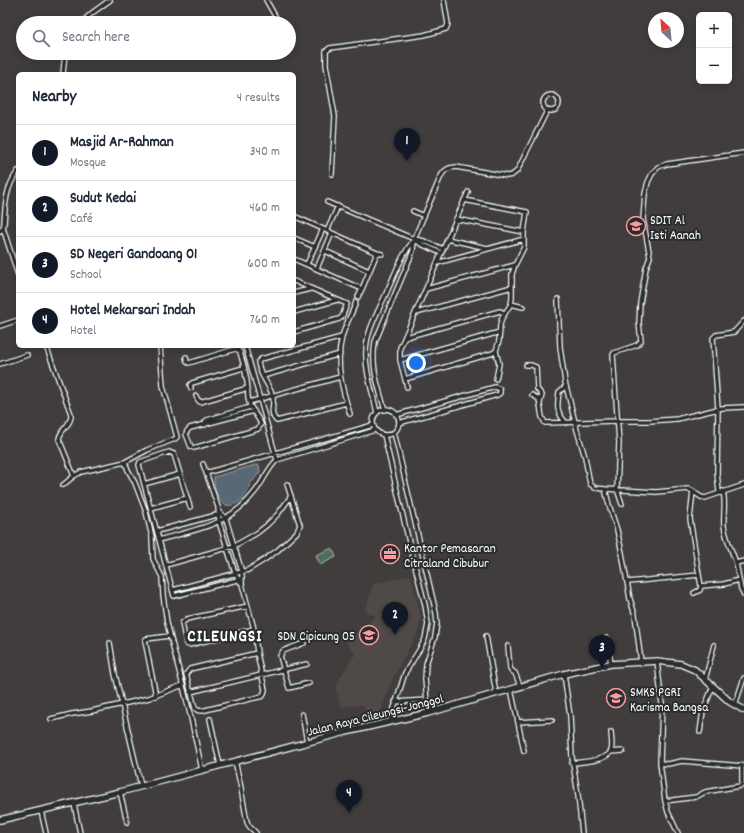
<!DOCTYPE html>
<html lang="en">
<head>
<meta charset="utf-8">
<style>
	body { margin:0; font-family:Dekko,sans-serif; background:#f6f6f7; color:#1f2937 }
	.controls { position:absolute; right:12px; top:12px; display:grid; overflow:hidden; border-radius:6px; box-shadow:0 2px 10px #0003 }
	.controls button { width:36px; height:36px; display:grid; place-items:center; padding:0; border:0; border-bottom:1px solid #e0e1e3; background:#fff; color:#1f2937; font:20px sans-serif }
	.compass { position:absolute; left:648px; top:12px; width:36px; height:36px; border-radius:50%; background:#fff; box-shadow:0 2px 10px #0003; rotate:334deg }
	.you { position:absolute; left:416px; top:363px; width:14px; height:14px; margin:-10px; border:3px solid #fff; border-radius:50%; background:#1a73e8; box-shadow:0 0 0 6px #1a73e833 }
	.badge { display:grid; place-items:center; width:26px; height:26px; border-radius:50%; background:#111827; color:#fff; font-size:13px; font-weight:700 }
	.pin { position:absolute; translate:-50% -33px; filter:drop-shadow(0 1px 2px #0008) }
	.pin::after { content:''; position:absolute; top:21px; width:14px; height:12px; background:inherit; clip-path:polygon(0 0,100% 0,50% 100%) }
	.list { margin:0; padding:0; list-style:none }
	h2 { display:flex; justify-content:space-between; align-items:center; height:52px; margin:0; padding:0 16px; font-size:17px }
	h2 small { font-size:13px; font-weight:400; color:#747a83 }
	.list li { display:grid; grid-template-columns:26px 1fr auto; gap:12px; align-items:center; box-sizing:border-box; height:56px; padding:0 16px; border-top:1px solid #e0e1e3 }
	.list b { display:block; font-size:15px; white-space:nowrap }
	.list p { margin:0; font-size:13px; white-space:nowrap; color:#747a83 }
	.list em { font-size:13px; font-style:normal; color:#747a83 }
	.icon { flex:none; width:22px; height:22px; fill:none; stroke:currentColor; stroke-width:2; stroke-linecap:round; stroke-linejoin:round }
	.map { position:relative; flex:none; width:744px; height:833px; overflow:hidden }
	.search { position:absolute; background:#fff; box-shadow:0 2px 10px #0003; left:16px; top:16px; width:280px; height:44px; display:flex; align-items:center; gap:10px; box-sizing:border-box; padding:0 14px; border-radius:22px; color:#747a83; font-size:15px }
	.panel { position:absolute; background:#fff; box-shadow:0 2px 10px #0003; left:16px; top:72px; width:280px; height:276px; border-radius:6px }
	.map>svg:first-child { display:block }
</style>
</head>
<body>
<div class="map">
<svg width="744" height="833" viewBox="0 0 744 833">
	<rect width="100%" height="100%" fill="#403d3c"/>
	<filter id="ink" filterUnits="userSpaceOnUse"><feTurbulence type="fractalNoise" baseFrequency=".025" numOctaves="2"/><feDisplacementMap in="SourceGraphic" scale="8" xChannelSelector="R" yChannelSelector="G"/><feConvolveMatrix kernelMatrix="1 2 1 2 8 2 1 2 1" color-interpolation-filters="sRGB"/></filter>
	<g filter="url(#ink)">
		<path fill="#504846" d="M411 575 421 617 419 630 393 678 381 711 368 721 363 705 341 707 336 689 338 681 355 654 346 642 376 616 365 612 373 584Z"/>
		<path fill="#536d5c" stroke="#a9b6ae" d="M332 548 336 557 320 565 316 555Z"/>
		<path fill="#586875" stroke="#9ba4ac" d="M255 465H259L260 471C258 476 254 479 251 483 248 486 248 491 246 495 240 504 225 511 219 499 215 492 214 485 214 477Z"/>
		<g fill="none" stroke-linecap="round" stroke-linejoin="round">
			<defs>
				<path id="street" d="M266 0 279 23
					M81 23 92 13 110 0
					M63 74 65 53
					M543 103a8 8 0 1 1 16 0a8 8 0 1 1-16 0Z
					M332 174 335 116 326 65V51L330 48 424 35 446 29 448 24 444 0
					M327 202 414 239 421 244 441 253
					M413 211 424 216
					M294 216 377 253
					M456 219 524 232
					M3 228 18 275
					M0 231 3 228 4 224C5 204 6 187 18 171
					M327 231 338 206
					M294 238 315 247
					M415 239 424 241 443 249
					M447 239 487 248
					M325 251 369 271
					M294 259 362 289 377 253 382 254
					M437 263 524 239
					M307 264 323 229
					M317 268 332 233
					M294 281 347 304 342 317 339 319 294 332
					M426 289 515 265
					M294 293 310 289
					M358 297 362 289
					M558 299 560 347 565 382 577 430 585 457 590 484 595 488 605 489
					M511 304 523 307
					M294 312 337 300
					M416 313 512 287
					M0 326 18 320
					M342 337 261 359 258 362C259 375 270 385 273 397 274 406 269 415 277 421L346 403
					M406 337 500 311 504 313
					M46 346 71 414C72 425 60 429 59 439L74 476 63 485
					M245 346 277 460
					M496 351 499 364 496 379
					M186 357 187 362 189 363 235 349 238 350 240 352C242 360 245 368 246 377 249 386 246 396 250 405 253 412 258 417 261 424L258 429 194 448 191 447 186 434 187 431 190 428 254 411
					M400 360 500 332
					M0 364 27 355
					M526 365H531L536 367 537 389 542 395 540 403
					M263 376 340 354
					M405 379 493 353 496 351 499 341 500 325 502 318 511 304 512 298V274L515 265 524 247V232L527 212 464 200
					M407 387 400 360V348L468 192
					M191 388 190 385 192 383 243 368
					M532 395 539 399 542 417 545 423 617 421H649L677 419 722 408 744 407
					M196 396 198 400 200 402 248 388
					M249 402 340 377
					M373 422a13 13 0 1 1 26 0a13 13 0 1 1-26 0Z
					M385 410C378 386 371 367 375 342L413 251 414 239 441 176C445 169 448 168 456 167L507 176 512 175 517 171 547 111
					M377 413C373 393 365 372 366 352 366 330 380 309 388 289 396 272 402 254 414 240
					M350 414C342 389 335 363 342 337 345 325 352 314 356 302
					M396 415 495 387 500 389V393L497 395 399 423
					M566 423C556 411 557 407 559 392L566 386
					M205 425V422L207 420 250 407
					M394 432 436 613 437 623 435 637 426 664 425 679 428 713
					M384 435 409 542 425 605 428 624 425 639 421 647 405 673 390 721
					M125 462 128 470 135 483 146 512 152 537 153 559 162 577 163 595 167 623 191 718 202 770
					M203 464 218 507 219 522 235 573 240 582
					M206 473 373 425
					M74 476 81 472 125 462 147 450 175 439 177 437 163 386 160 346
					M144 484 180 474
					M723 491C726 503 723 514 724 526 726 539 732 551 736 563L744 561
					M719 492 717 473 718 409 713 338 716 335 734 332 744 321
					M622 504 617 489 619 443 613 355 614 353 637 345 641 341 639 323 640 303 646 268 650 257 643 219 645 194 648 182 652 174 658 167 667 164 744 153
					M190 507 174 454 169 452 140 462 139 465 174 596 241 579
					M151 508 187 498
					M219 511 226 519 242 572V584L254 629 257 653
					M157 531 220 514
					M159 540C197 529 228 526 254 493 263 483 267 469 277 460L375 430
					M736 563 741 589 744 595
					M166 565 234 546 257 533 267 525 278 514 291 496
					M699 575 701 586 724 584 739 580
					M628 582 699 575 690 519 693 491
					M173 590 248 570 264 560 278 550 297 532 300 525 287 484
					M694 593 700 590 701 586
					M248 606 187 619 182 623 186 644 189 645 254 629
					M486 636 496 693
					M607 638 611 664
					M110 643 115 674 141 786
					M304 643 283 651 280 656 289 688 309 683
					M508 646 510 668 512 671 515 673 520 686
					M257 653 265 690 263 696 201 711 197 710 195 708 186 674 190 669Z
					M657 661 662 704 660 763 665 801 668 812 678 833
					M641 662 635 615 630 599 622 553 617 530 609 505 605 489 656 492 689 489 701 497 705 498 744 485
					M564 674 570 716 572 757 578 795 582 833
					M705 680 714 645
					M511 689 524 751
					M190 692 307 664
					M156 696 145 641 146 639 169 636
					M395 702 427 700
					M735 705 744 678
					M302 714 307 742
					M51 719 72 714 92 711 149 698 183 685
					M210 719 220 765
					M518 722 552 720
					M700 732 703 711 713 686
					M610 752 623 751
					M235 761 240 783 247 822 249 826 256 833
					M572 763C582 762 607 761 611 751 613 745 611 737 611 732
					M660 763 668 764 682 761 743 766
					M120 792 127 822
					M665 801 696 797 705 792 740 786 742 784V765
					M74 804 80 833
					M41 811 46 833"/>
				<path id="primary" d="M0 820 120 792 346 732 428 713 564 674 611 664 657 661 681 664 695 670 730 702 744 710"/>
			</defs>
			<use href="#street" stroke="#fff" stroke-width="6"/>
			<use href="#primary" stroke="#fff" stroke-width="8"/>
			<use href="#street" stroke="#2a2d2e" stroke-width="3.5"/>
			<use href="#primary" stroke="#2a2d2e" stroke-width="5.5"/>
		</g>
	</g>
	<defs>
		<symbol id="school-ring" viewBox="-11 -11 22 22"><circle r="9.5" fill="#2a2d2e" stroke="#ff9aa2" stroke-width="1.5"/><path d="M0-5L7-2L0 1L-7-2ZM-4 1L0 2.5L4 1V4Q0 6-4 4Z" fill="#ff9aa2"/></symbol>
		<symbol id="office-ring" viewBox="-11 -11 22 22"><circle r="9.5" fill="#2a2d2e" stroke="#ff9aa2" stroke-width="1.5"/><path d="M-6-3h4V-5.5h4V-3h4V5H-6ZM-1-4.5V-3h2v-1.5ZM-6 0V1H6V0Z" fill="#ff9aa2"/></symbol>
	</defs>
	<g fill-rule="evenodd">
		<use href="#school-ring" x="625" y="215" width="22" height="22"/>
		<use href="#office-ring" x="379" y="543" width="22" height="22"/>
		<use href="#school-ring" x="358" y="624" width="22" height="22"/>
		<use href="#school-ring" x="605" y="687" width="22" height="22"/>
	</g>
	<g text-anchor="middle" stroke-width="4" stroke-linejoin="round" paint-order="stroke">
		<g font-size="13" fill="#fff" stroke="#2a2d2e" text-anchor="start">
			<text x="650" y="224">SDIT Al<tspan x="650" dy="15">Isti Aanah</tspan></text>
			<text x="404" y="552">Kantor Pemasaran<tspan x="404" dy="15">Citraland Cibubur</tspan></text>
			<text x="355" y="640" text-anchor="end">SDN Cipicung 05</text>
			<text x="630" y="696">SMKS PGRI<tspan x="630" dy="15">Karisma Bangsa</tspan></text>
		</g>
		<g font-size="13" fill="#fff" stroke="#2a2d2e">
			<text transform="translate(375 714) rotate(-14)" y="5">Jalan Raya Cileungsi-Jonggol</text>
		</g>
		<g font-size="17" font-weight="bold" letter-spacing="1" fill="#fff" stroke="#2a2d2e">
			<text x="225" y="641">CILEUNGSI</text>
		</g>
	</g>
</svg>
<div class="controls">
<button>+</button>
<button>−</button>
</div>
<svg class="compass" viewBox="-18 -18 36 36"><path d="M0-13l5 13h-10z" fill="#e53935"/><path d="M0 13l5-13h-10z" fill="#747a83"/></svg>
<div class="you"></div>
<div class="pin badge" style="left:407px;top:161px">1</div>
<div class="pin badge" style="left:395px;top:635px">2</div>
<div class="pin badge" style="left:602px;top:668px">3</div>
<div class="pin badge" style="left:349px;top:813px">4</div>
<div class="search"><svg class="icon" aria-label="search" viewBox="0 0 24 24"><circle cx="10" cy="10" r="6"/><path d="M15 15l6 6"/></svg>Search here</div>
<section class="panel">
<h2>Nearby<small>4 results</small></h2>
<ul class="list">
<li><span class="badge">1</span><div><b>Masjid Ar-Rahman</b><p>Mosque</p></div><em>340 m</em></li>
<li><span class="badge">2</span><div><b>Sudut Kedai</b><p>Café</p></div><em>460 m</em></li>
<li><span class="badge">3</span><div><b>SD Negeri Gandoang 01</b><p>School</p></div><em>600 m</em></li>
<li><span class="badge">4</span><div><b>Hotel Mekarsari Indah</b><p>Hotel</p></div><em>760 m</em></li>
</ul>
</section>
</div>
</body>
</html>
